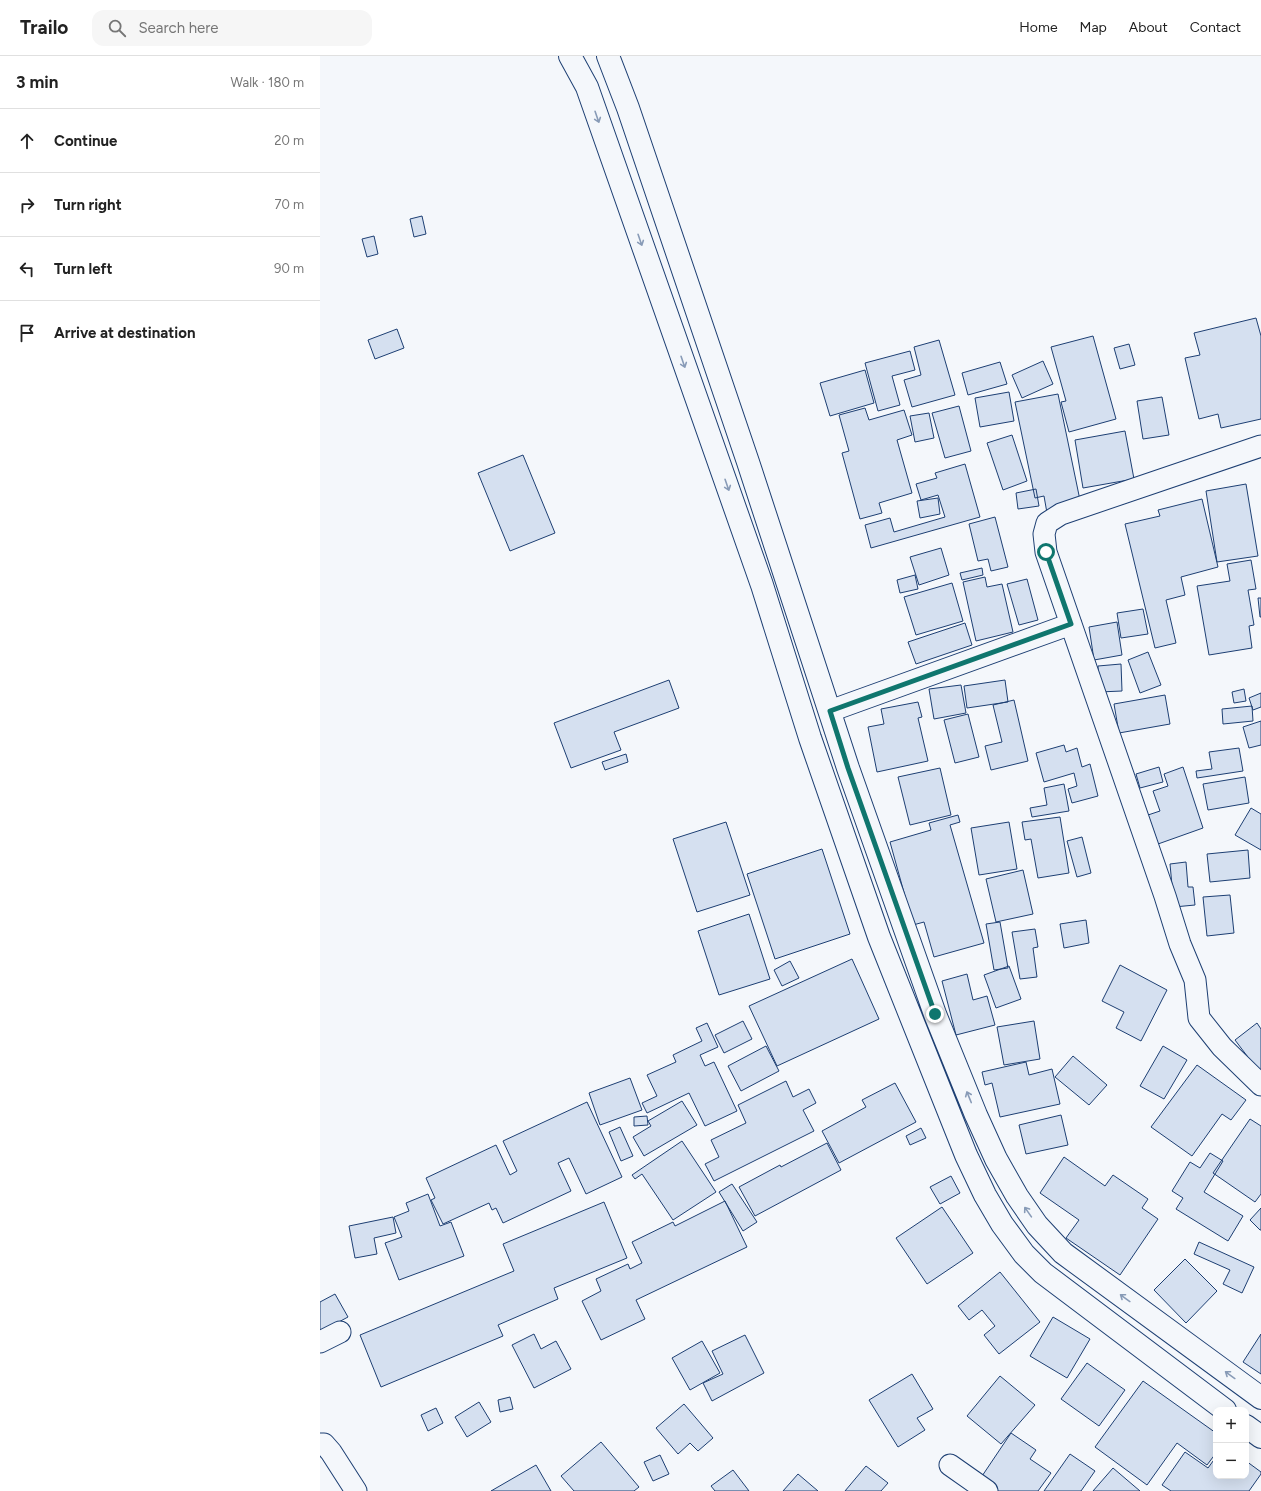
<!DOCTYPE html>
<html lang="en">
<head>
<meta charset="utf-8">
<style>
	body { margin:0; font-family:Figtree,sans-serif; background:#f6f6f6; color:#222 }
	.controls { position:absolute; right:12px; bottom:12px; display:grid; overflow:hidden; border-radius:8px; box-shadow:0 4px 16px #0002 }
	.controls button { width:36px; height:36px; display:grid; place-items:center; padding:0; border:0; border-bottom:1px solid #e0e0e0; background:#fff; color:#222; font:20px sans-serif }
	.stop { position:absolute; width:12px; height:12px; margin:-9px; border:3px solid #0f766e; border-radius:50%; background:#fff }
	.stop.end { background:#0f766e; border-color:#fff; box-shadow:0 1px 4px #0008 }
	.list { margin:0; padding:0; list-style:none }
	h2 { display:flex; justify-content:space-between; align-items:center; height:52px; margin:0; padding:0 16px; font-size:17px }
	h2 small { font-size:13px; font-weight:400; color:#767676 }
	.list li { display:grid; grid-template-columns:26px 1fr auto; gap:12px; align-items:center; box-sizing:border-box; height:64px; padding:0 16px; border-top:1px solid #e0e0e0 }
	.list b { display:block; font-size:15px; white-space:nowrap }
	.list em { font-size:13px; font-style:normal; color:#767676 }
	.icon { flex:none; width:22px; height:22px; fill:none; stroke:currentColor; stroke-width:2; stroke-linecap:round; stroke-linejoin:round }
	.map { position:relative; flex:none; width:941px; height:1435px; overflow:hidden }
	header { display:flex; align-items:center; gap:24px; box-sizing:border-box; height:56px; padding:0 20px; background:#fff; border-bottom:1px solid #e0e0e0 }
	header strong { font-size:19px }
	nav { display:flex; gap:22px; margin-inline-start:auto; font-size:14px }
	.search { width:280px; height:36px; background:#f6f6f6; display:flex; align-items:center; gap:10px; box-sizing:border-box; padding:0 14px; border-radius:12px; color:#767676; font-size:15px }
	main { display:flex }
	aside { flex:1; background:#fff }
	.map>svg:first-child { display:block }
</style>
</head>
<body>
<header>
<strong>Trailo</strong>
<div class="search"><svg class="icon" aria-label="search" viewBox="0 0 24 24"><circle cx="10" cy="10" r="6"/><path d="M15 15l6 6"/></svg>Search here</div>
<nav><a>Home</a><a>Map</a><a>About</a><a>Contact</a></nav>
</header>
<main>
<aside>
<h2>3 min<small>Walk · 180 m</small></h2>
<ul class="list">
<li><svg class="icon" aria-label="ahead" viewBox="0 0 24 24"><path d="M12 20V5M6 11l6-6 6 6"/></svg><div><b>Continue</b></div><em>20 m</em></li>
<li><svg class="icon" aria-label="right" viewBox="0 0 24 24"><path d="M7 20v-9h11M14 6l5 5-5 5"/></svg><div><b>Turn right</b></div><em>70 m</em></li>
<li><svg class="icon" aria-label="left" viewBox="0 0 24 24"><path d="M17 20v-9H6M10 6l-5 5 5 5"/></svg><div><b>Turn left</b></div><em>90 m</em></li>
<li><svg class="icon" aria-label="arrive" viewBox="0 0 24 24"><path d="M6 21V4h12l-3 4 3 4H6"/></svg><div><b>Arrive at destination</b></div></li>
</ul>
</aside>
<div class="map">
<svg width="941" height="1435" viewBox="0 0 941 1435">
	<rect width="100%" height="100%" fill="#f4f7fb"/>
	<path fill="#d5e0f0" stroke="#1d3f73" d="M102 160 106 178 94 181 90 163Z
		M54 180 58 198 47 201 42 183Z
		M936 262 941 280V363L901 372 898 358 879 363 865 302 880 299 874 277Z
		M77 273 84 292 55 303 48 284Z
		M773 280 796 363 749 376 741 346 746 345 731 291Z
		M619 284 635 339 592 351 584 324 601 319 594 291Z
		M809 288 815 309 800 313 794 292Z
		M590 295 595 314 572 320 580 349 558 355 545 307Z
		M723 305 733 328 702 342 692 319Z
		M680 306 687 328 648 339 642 317Z
		M545 314 554 347 510 360 500 327Z
		M689 336 694 365 660 371 655 342Z
		M738 338 761 449 727 457 724 440 715 442 695 346Z
		M842 341 849 379 823 383 817 345Z
		M639 350 651 395 625 402 612 357Z
		M545 352 549 364 584 354 592 379 577 384 592 437 559 447 562 457 540 463 522 397 529 395 519 359Z
		M609 357 614 382 595 386 590 360Z
		M805 375 814 423 763 432 755 384Z
		M692 379 707 425 683 434 667 387Z
		M203 399 235 477 190 495 158 417Z
		M645 408 660 461 551 492 545 469 570 462 574 476 625 461 618 439 601 444 596 428 617 422 615 417Z
		M926 428 938 500 897 506 886 435Z
		M716 433 719 450 698 453 696 437Z
		M618 442 620 458 600 462 597 445Z
		M882 443 898 511 861 521 865 539 846 544 856 587 835 592 805 468 840 460 838 454Z
		M675 461 688 511 671 515 668 503 658 505 649 468Z
		M621 492 629 519 599 529 590 501Z
		M931 504 936 533 928 534 934 569 929 570 932 592 889 599 877 530 910 525 907 508Z
		M662 512 663 519 642 524 640 517Z
		M595 519 598 533 580 537 577 524Z
		M665 521 667 531 682 528 693 576 656 585 643 526Z
		M707 523 718 564 699 569 687 528Z
		M632 527 643 565 596 579 584 541Z
		M938 542H941V561H940Z
		M823 553 828 578 801 582 797 557Z
		M797 566 802 599 774 604 769 571Z
		M645 567 652 589 596 608 588 586Z
		M828 596 841 629 820 637 808 604Z
		M801 608 802 635 779 636 778 610Z
		M349 624 359 652 294 676 301 694 251 712 234 667Z
		M685 624 688 646 647 652 644 630Z
		M641 629 646 657 614 663 609 633Z
		M924 633 926 645 914 647 912 636Z
		M941 637V651L933 654 929 642Z
		M845 639 850 668 799 677 794 648Z
		M694 644 708 705 671 714 665 690 682 686 673 649Z
		M598 646 602 661 598 662 608 705 557 716 548 671 564 668 561 653Z
		M932 650 933 665 903 668 902 653Z
		M648 658 659 701 635 707 624 664Z
		M941 665V689L929 692 923 671Z
		M744 689 746 696 757 692 762 711 770 708 778 740 752 747 748 733 757 730 754 717 724 726 716 697Z
		M919 692 923 715 877 722 876 715 892 713 889 696Z
		M306 698 308 706 285 714 282 706Z
		M839 711 843 726 820 732 816 718Z
		M863 711 883 772 838 788 828 759 840 755 833 735 848 730 844 718Z
		M620 712 631 759 590 769 578 721Z
		M925 721 929 747 888 754 883 728Z
		M744 728 749 755 712 761 710 752 727 749 724 732Z
		M931 752 941 758V794L915 779Z
		M638 759 640 766 630 769 664 887 614 901 604 866 593 869 570 786 611 774 609 767Z
		M740 761 749 817 718 822 711 783 705 784 702 766Z
		M406 766 430 839 377 856 353 783Z
		M689 766 697 813 659 819 651 772Z
		M762 781 771 817 757 821 747 785Z
		M502 793 530 878 455 903 427 818Z
		M928 794 930 822 890 826 887 798Z
		M866 806 868 831H873L875 849 854 851 850 808Z
		M703 814 713 858 676 866 666 823Z
		M910 839 914 877 887 880 883 841Z
		M429 858 450 923 399 939 378 875Z
		M766 864 769 887 744 892 740 868Z
		M680 866 688 912 674 914 666 868Z
		M715 873 718 891 713 892 717 921 700 923 692 876Z
		M532 903 559 963 457 1010 429 950Z
		M470 905 479 922 462 930 454 914Z
		M800 909 847 934 821 985 796 972 804 956 782 945Z
		M689 910 701 943 676 952 664 919Z
		M647 918 653 944 667 940 675 969 636 979 622 925Z
		M423 965 432 983 404 997 395 979Z
		M714 965 720 1003 684 1009 677 971Z
		M387 967 398 991 380 999 385 1010 394 1006 417 1055 385 1070 369 1037 327 1057 322 1047 337 1040 327 1019 356 1006 353 999 382 985 376 972Z
		M937 967 941 973V1016L940 1017 915 984Z
		M446 990 459 1015 421 1035 408 1010Z
		M843 990 867 1004 844 1043 820 1030Z
		M753 1000 787 1029 769 1049 735 1021Z
		M706 1006 709 1019 732 1013 740 1048 680 1061 672 1027 665 1029 662 1016Z
		M877 1009 926 1044 911 1064 902 1058 872 1100 831 1071Z
		M310 1022 322 1054 280 1069 269 1037Z
		M466 1025 473 1041 489 1033 496 1047 483 1054 494 1075 394 1125 385 1108 399 1101 391 1084 426 1067 418 1049Z
		M575 1027 596 1066 519 1107 502 1075 546 1051 542 1044Z
		M362 1045 377 1069 324 1100 313 1081 331 1070 328 1065Z
		M267 1046 302 1121 266 1138 249 1102 238 1107 251 1135 183 1167 176 1152 172 1154 169 1147 123 1168 111 1144 115 1142 106 1122 176 1089 190 1119 197 1115 183 1085Z
		M741 1059 748 1089 706 1098 699 1069Z
		M327 1060 328 1069 314 1070V1061Z
		M930 1063 941 1070V1138L935 1146 893 1117Z
		M300 1071 313 1100 301 1105 289 1076Z
		M601 1072 606 1082 590 1089 586 1080Z
		M362 1085 396 1136 353 1164 322 1118 315 1123 312 1119Z
		M507 1087 521 1114 435 1160 419 1131 460 1109 461 1111Z
		M890 1097 903 1105 884 1136 923 1160 908 1185 856 1153 863 1142 852 1135 870 1106 880 1112Z
		M744 1101 785 1130 793 1119 828 1143 822 1152 838 1163 800 1219 746 1182 759 1164 720 1137Z
		M631 1120 640 1137 620 1148 610 1131Z
		M412 1128 437 1166 423 1175 399 1136Z
		M108 1138 120 1170 131 1166 144 1200 79 1224 65 1187 82 1181 74 1161 89 1155 86 1147Z
		M405 1145 427 1191 316 1244 325 1263 281 1284 262 1245 281 1235 276 1223 308 1208 310 1213 322 1207 312 1186 353 1166 355 1170Z
		M284 1146 307 1202 234 1232 238 1243 178 1269 183 1280 61 1331 40 1279 194 1215 183 1188Z
		M622 1151 653 1197 607 1228 576 1182Z
		M941 1152V1174H940L930 1164Z
		M73 1161 76 1177 54 1182 57 1198 35 1202 29 1170Z
		M879 1186 934 1211 922 1237 903 1228 910 1214 874 1198Z
		M865 1203 897 1235 866 1267 834 1234Z
		M680 1216 720 1266 679 1298 664 1279 675 1270 662 1254 649 1264 638 1250Z
		M15 1238 28 1261 0 1276V1246Z
		M733 1261 770 1283 747 1322 710 1300Z
		M214 1278 221 1293 236 1285 251 1313 214 1332 192 1289Z
		M941 1278V1318L923 1306Z
		M425 1279 444 1317 392 1345 383 1327 403 1318 392 1295Z
		M382 1285 400 1317 370 1334 352 1302Z
		M767 1307 805 1334 779 1370 741 1343Z
		M592 1318 613 1353 597 1362 605 1374 578 1391 549 1344Z
		M680 1320 715 1349 681 1388 647 1360Z
		M823 1325 896 1377V1397L887 1409 857 1387 827 1429 775 1391Z
		M190 1341 193 1353 180 1356 178 1344Z
		M159 1346 171 1366 147 1381 135 1361Z
		M364 1348 393 1382 378 1395 370 1387 358 1398 336 1372Z
		M116 1352 123 1367 108 1375 101 1359Z
		M691 1377 716 1394 710 1403 731 1417 718 1435H665L656 1429Z
		M281 1386 319 1431 314 1435H254L241 1420Z
		M865 1396 888 1412 896 1401V1420H926V1405L941 1416V1418L929 1435H851L842 1429Z
		M750 1398 775 1415 761 1435H724Z
		M340 1399 349 1418 333 1425 324 1406Z
		M216 1409 231 1435H171Z
		M546 1410 568 1427 561 1435H525Z
		M793 1412 820 1435H773Z
		M413 1414 429 1435H395L391 1430Z
		M478 1418 498 1435H463Z"/>
	<g fill="none" stroke-linecap="round" stroke-linejoin="round">
		<defs>
			<path id="minor" d="M941 390 741 458 727 467 724 478 726 496 845 840 860 888 875 924 879 962 902 991 941 1029
				M510 655 751 568
				M0 1286 20 1276
				M0 1388H4L11 1396 36 1435
				M630 1409 667 1435"/>
			<path id="primary" d="M250 0 267 31 442 529 490 682 559 881 646 1099 665 1139 682 1168 704 1198 723 1217 905 1354
				M288 0 308 52 428 406 528 712 615 958 656 1059 676 1103 697 1140 717 1169 743 1197 941 1342
				M926 1370 941 1381"/>
		</defs>
		<use href="#minor" stroke="#1d3f73" stroke-width="23"/>
		<use href="#primary" stroke="#1d3f73" stroke-width="24"/>
		<use href="#minor" stroke="#f4f7fb" stroke-width="21"/>
		<use href="#primary" stroke="#f4f7fb" stroke-width="22"/>
	</g>
	<defs><path id="oneway-shaft" d="M-6 0H5M1.5-3L5.5 0L1.5 3" fill="none" stroke-width="1.6" stroke-linecap="round" stroke-linejoin="round"/></defs>
	<g stroke="#889bb7">
		<use href="#oneway-shaft" transform="translate(277 61) rotate(71)"/>
		<use href="#oneway-shaft" transform="translate(320 184) rotate(71)"/>
		<use href="#oneway-shaft" transform="translate(363 306) rotate(71)"/>
		<use href="#oneway-shaft" transform="translate(407 429) rotate(71)"/>
		<use href="#oneway-shaft" transform="translate(649 1041) rotate(-112)"/>
		<use href="#oneway-shaft" transform="translate(708 1156) rotate(-125)"/>
		<use href="#oneway-shaft" transform="translate(805 1242) rotate(-144)"/>
		<use href="#oneway-shaft" transform="translate(910 1319) rotate(-144)"/>
	</g>
	<g fill="none" stroke-linecap="round" stroke-linejoin="round">
		<path stroke="#0f766e" stroke-width="5" d="M615 958 528 712 510 655 751 568 726 496"/>
	</g>
</svg>
<div class="controls">
<button>+</button>
<button>−</button>
</div>
<div class="stop" style="left:726px;top:496px"></div>
<div class="stop end" style="left:615px;top:958px"></div>
</div>
</main>
</body>
</html>
